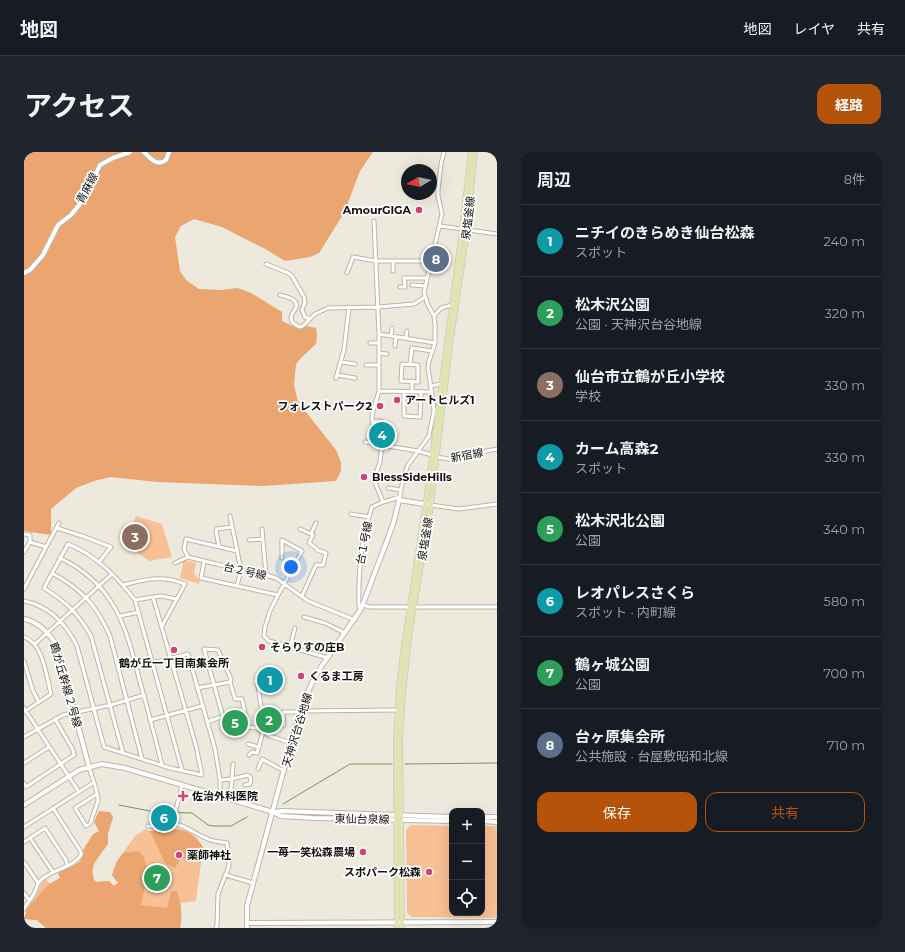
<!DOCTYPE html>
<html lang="ja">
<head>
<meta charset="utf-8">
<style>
	body { margin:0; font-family:Montserrat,"Noto Sans JP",sans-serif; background:#20242c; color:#f1f3f6 }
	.controls { position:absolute; right:12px; bottom:12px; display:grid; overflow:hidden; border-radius:8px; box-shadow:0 4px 16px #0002 }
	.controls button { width:36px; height:36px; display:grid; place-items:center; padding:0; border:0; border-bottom:1px solid #363941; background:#171b24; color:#f1f3f6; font:20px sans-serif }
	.compass { position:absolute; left:377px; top:12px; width:36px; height:36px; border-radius:50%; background:#171b24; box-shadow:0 4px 16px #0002; rotate:261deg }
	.you { position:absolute; left:267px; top:415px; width:14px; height:14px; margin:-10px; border:3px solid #fff; border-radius:50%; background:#1a73e8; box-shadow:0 0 0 6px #1a73e833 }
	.badge { display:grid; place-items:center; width:26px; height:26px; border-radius:50%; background:#b45309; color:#fff; font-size:13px; font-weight:700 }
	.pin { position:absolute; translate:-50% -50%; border:2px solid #fff; box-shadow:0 1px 4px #0006 }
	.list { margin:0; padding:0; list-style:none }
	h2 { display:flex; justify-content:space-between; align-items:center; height:52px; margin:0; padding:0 16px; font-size:17px }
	h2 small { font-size:13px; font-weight:400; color:#9ea1a6 }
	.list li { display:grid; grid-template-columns:26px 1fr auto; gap:12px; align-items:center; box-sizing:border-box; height:72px; padding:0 16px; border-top:1px solid #363941 }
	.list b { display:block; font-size:15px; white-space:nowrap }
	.list p { margin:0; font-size:13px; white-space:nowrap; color:#9ea1a6 }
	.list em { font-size:13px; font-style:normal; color:#9ea1a6 }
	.actions { display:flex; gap:8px; padding:12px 16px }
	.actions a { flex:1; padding:9px 0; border:1px solid #b45309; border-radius:12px; text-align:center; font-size:14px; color:#b45309 }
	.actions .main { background:#b45309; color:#fff }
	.icon { flex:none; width:22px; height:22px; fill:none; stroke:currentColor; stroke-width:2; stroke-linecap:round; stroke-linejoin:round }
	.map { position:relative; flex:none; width:473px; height:776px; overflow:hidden; border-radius:12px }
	header { display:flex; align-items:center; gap:24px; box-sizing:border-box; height:56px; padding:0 20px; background:#171b24; border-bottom:1px solid #363941 }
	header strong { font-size:19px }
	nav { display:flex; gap:22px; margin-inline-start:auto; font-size:14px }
	.intro { display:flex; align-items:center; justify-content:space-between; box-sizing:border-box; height:96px; padding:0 24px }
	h1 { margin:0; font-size:28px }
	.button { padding:10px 18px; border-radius:12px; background:#b45309; color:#fff; font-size:14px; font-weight:700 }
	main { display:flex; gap:24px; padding:0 24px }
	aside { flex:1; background:#171b24; border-radius:12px; box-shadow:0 4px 16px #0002 }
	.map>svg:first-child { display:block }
</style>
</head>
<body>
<header>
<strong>地図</strong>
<nav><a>地図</a><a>レイヤ</a><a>共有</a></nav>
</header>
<div class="intro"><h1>アクセス</h1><a class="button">経路</a></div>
<main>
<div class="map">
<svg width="473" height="776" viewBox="0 0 473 776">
	<rect width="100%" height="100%" fill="#ede9dc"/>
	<path fill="#f8c095" d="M112 364 138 372 148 405 125 409 103 393Z
		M162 408 172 411 170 421 176 429 175 432 156 426 159 412 158 410Z
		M217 560 219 561 222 576 216 577 217 584H209V579L203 578 199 566Z
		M387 673 428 674V761H458V674H473V766L388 765 383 761 382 678Z
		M122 677 126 679 157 677 172 685 179 695 172 749 157 751V771L156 776H22L13 768 1 767 0 765 2 762C1 754 6 752 10 746 16 738 14 734 22 727L26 732 36 726 34 721C45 715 60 712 59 698L63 693 74 707C67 714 69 720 70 728L73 730 85 729 89 734 94 731 88 723 93 709 111 684Z"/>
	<path fill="#eaa570" d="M0 0H349L336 19 320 61 295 101 286 105 261 109 243 98 198 75 170 67 157 74 151 85 156 119 162 128 175 137 197 138 214 136 227 141 258 160V169C265 172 275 179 282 174L292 176 293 183 292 192 277 206 272 212 270 233 274 250 312 298 317 310V319L312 329 239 334 133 330 87 325 70 329 52 336 27 357V383L0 379Z
		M75 659 86 660 89 665 84 682V692L70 711 68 720 70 728 73 730 85 729 90 734 94 731 88 723 93 709 99 701 115 699C129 713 120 736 117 753L143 756 147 739H153C157 750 159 764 156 776H22L13 768 1 767 0 765 2 762V758L25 732 36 726 34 721 56 710 60 702 59 698 69 682 75 679 70 670Z
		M137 677C158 677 166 676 179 695L177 711 172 709 157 706 151 716 141 711 126 679Z"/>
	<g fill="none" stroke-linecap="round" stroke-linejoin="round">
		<path stroke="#749951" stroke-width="1" d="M381 612 473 611
			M259 652 326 612H368
			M95 653 131 660 168 661 184 673 189 674H207L223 665"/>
		<defs>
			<path id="street" d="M350 69 355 182V239L348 263 349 289 351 292 394 299 408 303
				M416 74 473 82
				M369 110V119
				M242 112 264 121 268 124 280 145 281 150 278 158 281 165 286 167
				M323 121 329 105 352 109H406
				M388 133 401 134
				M376 135H381L380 126H402
				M256 143C263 145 275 147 272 156 270 159 268 161 267 165L268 170 275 175 279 174 291 162 304 156 354 155 390 152 401 145
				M410 164 417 156 428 153
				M355 182 411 191
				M367 184 368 176
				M382 186 383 179
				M346 191H355
				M371 194 372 185
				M355 201 363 202
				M317 210 331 212
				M378 212 394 213V230L377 229Z
				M386 212 388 196 408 199
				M342 213H355
				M313 223 331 226
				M312 226 320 198 325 155
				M388 229V240
				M406 234 417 232
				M355 239 408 240
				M380 240V264L396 265 397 240
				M349 269H357
				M341 290 350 291
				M358 293 356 310 350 328 359 350
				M412 305 425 307 473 297
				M364 336 377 338
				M375 348 380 323 384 313 405 284 410 258 409 249 404 216 405 209 411 191V173L410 164 403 151 400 140 418 62 414 44V38L417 12 420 0
				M407 353 435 357 473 352
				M327 362 345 365
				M206 364 217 418 213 434
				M33 376 61 385 87 395 75 410
				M238 377 242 423
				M276 377 287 382
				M0 382 6 383V390L0 400
				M225 388 239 387
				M6 390 22 395 35 371
				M195 395 192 379 193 377 208 375
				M164 405 160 397 162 387 213 399
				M36 406C92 433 102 475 116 530 124 558 131 585 138 613
				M180 410 177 426 254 443 278 399 258 388V406
				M151 411 164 405 217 418 242 423 252 426 284 449 331 468
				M28 421C58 438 72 452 86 484L118 607
				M99 433C122 427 138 423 161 432L138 474
				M0 437 22 395
				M254 443 246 459 241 475 240 484 245 489 304 506
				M278 444 292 413H299L302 401 293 398 292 396 285 391 289 383 287 382 292 371
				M129 445 137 444 152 447
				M0 449C25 454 42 472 53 494L80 595 146 616 178 623 172 594 129 445 111 448
				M339 453 346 455H386
				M390 455H473
				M337 457 335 454C334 420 337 387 348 355L359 350 376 345
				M96 464 115 460
				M280 465 301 471 321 481
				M0 485C20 492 22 524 27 542L15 550 9 539 0 509
				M11 492 88 422
				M266 495 271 476
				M112 515 164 502 191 597 196 628V644
				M233 527 241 581 246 584 267 591
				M173 536 206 530
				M0 556 55 640
				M277 559 374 558
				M0 560 15 550
				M199 565 180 497 194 498 207 527 206 530 211 547H218L224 575 232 576 241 581
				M126 568 178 554
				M183 570 220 557
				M260 573 259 560H276
				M0 585 39 563 87 553 120 543
				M224 592 234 595
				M99 601 67 484C54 461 42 450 20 436L44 392C72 403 93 425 111 448L158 618
				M225 603 228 600 233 601 239 580
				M0 611 25 595
				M65 615C68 625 74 639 74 649L66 672 62 674 51 656 73 642
				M234 617 238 607 260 619
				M196 628 208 627 209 612
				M0 631 2 635 50 603 49 598 31 567
				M206 647 208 627 224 623 227 626 226 632 221 633
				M151 672 152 657 158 633
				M124 674C134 676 142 671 152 672 164 675 173 683 184 687 190 690 197 690 203 691L205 714 194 742 193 773 192 776
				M0 675 69 631
				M6 686 29 720
				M0 690 21 676 42 708 43 713
				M0 710 14 731
				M202 723 229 731
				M0 741 5 748
				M0 757C3 750 9 746 11 739 13 736 13 732 15 730 26 717 48 717 57 703V700L29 656"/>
			<path id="secondary" d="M120 0C126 6 133 15 142 8L145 0
				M0 121 6 118 19 103 34 73 47 63 59 48 76 13 89 6 106 0
				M0 467C15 470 25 481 33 494L65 615
				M0 653 55 618 78 612 101 616 249 660 257 664 289 666 428 669
				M250 660 258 659 428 665
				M458 665H473
				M458 669 473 670
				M223 771 473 770
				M223 776V754L267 591 279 552 287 533 297 515 337 457 364 386 370 369 375 348 407 353"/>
			<path id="primary" d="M373 776 372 589 375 536 380 494 404 336 437 86 447 0
				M378 776 376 586 379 542 385 485 406 359 426 193 443 79 451 0"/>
		</defs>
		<use href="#street" stroke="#b9b6a9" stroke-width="5"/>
		<use href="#secondary" stroke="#b9b6a9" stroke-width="6"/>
		<use href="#primary" stroke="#cacac9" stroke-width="6"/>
		<use href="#street" stroke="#fff" stroke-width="3"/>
		<use href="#secondary" stroke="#fff" stroke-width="4"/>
		<use href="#primary" stroke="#e0e4b3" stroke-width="4.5"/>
	</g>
	<g fill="#d04475" stroke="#fff" stroke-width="1.5">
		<circle cx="395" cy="58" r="4"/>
		<circle cx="373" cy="248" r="4"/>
		<circle cx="356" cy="254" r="4"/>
		<circle cx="340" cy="325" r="4"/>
		<circle cx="238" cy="495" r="4"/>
		<circle cx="150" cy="498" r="4"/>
		<circle cx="277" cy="524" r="4"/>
		<path d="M157 638h4v4h4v4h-4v4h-4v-4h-4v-4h4z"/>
		<circle cx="339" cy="700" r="4"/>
		<circle cx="155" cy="703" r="4"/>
		<circle cx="405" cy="720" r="4"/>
	</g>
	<g text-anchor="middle" stroke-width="3.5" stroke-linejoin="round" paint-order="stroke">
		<g font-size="11" fill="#100f0b" stroke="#fff">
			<text transform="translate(63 36) rotate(-62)" y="4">青麻線</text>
			<text transform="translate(444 66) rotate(-83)" y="4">泉塩釜線</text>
			<text transform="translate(443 303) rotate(-11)" y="4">新宿線</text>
			<text transform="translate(401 387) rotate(-81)" y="4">泉塩釜線</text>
			<text transform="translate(340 391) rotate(-79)" y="4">台１号線</text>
			<text transform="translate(221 419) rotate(13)" y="4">台２号線</text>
			<text transform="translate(42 533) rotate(74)" y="4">鶴が丘幹線２号線</text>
			<text transform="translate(273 578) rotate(-73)" y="4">天神沢台谷地線</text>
			<text transform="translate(338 667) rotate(1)" y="4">東仙台泉線</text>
		</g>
		<g font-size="11" font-weight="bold" fill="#100f0b" stroke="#fff" text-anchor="start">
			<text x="387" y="62" text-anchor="end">AmourGIGA</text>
			<text x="381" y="252">アートヒルズ1</text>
			<text x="348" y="258" text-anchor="end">フォレストパーク2</text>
			<text x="348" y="329">BlessSideHills</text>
			<text x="246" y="499">そらりすの庄B</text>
			<text x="150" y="515" text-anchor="middle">鶴が丘一丁目南集会所</text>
			<text x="285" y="528">くるま工房</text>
			<text x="168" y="648">佐治外科医院</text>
			<text x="331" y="704" text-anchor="end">一苺一笑松森農場</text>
			<text x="163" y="707">薬師神社</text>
			<text x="397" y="724" text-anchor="end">スポパーク松森</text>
		</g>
	</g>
</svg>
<div class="controls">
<button>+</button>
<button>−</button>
<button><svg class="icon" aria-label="locate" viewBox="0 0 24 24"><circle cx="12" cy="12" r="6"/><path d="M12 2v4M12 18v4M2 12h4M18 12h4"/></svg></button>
</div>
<svg class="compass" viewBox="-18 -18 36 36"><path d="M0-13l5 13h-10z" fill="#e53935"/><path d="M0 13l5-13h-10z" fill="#9ea1a6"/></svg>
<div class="you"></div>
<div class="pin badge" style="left:246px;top:528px;background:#0f9aa8">1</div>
<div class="pin badge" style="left:245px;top:568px;background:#2e9e5b">2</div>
<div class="pin badge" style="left:111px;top:385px;background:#8d6e63">3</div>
<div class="pin badge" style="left:358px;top:283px;background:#0f9aa8">4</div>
<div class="pin badge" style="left:211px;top:571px;background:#2e9e5b">5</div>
<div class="pin badge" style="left:140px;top:666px;background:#0f9aa8">6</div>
<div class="pin badge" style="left:133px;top:726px;background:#2e9e5b">7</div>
<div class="pin badge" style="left:412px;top:107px;background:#5c6f8a">8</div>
</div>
<aside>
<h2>周辺<small>8件</small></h2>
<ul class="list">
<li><span class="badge" style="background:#0f9aa8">1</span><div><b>ニチイのきらめき仙台松森</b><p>スポット</p></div><em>240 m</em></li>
<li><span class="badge" style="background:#2e9e5b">2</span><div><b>松木沢公園</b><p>公園 · 天神沢台谷地線</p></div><em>320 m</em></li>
<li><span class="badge" style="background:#8d6e63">3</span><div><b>仙台市立鶴が丘小学校</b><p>学校</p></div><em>330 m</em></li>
<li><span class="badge" style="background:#0f9aa8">4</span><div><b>カーム高森2</b><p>スポット</p></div><em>330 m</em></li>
<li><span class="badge" style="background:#2e9e5b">5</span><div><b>松木沢北公園</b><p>公園</p></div><em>340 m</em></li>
<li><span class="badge" style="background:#0f9aa8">6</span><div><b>レオパレスさくら</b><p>スポット · 内町線</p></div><em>580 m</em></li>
<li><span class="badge" style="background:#2e9e5b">7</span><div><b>鶴ヶ城公園</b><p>公園</p></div><em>700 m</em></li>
<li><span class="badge" style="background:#5c6f8a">8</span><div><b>台ヶ原集会所</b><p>公共施設 · 台屋敷昭和北線</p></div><em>710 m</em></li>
</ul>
<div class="actions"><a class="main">保存</a><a>共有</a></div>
</aside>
</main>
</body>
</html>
